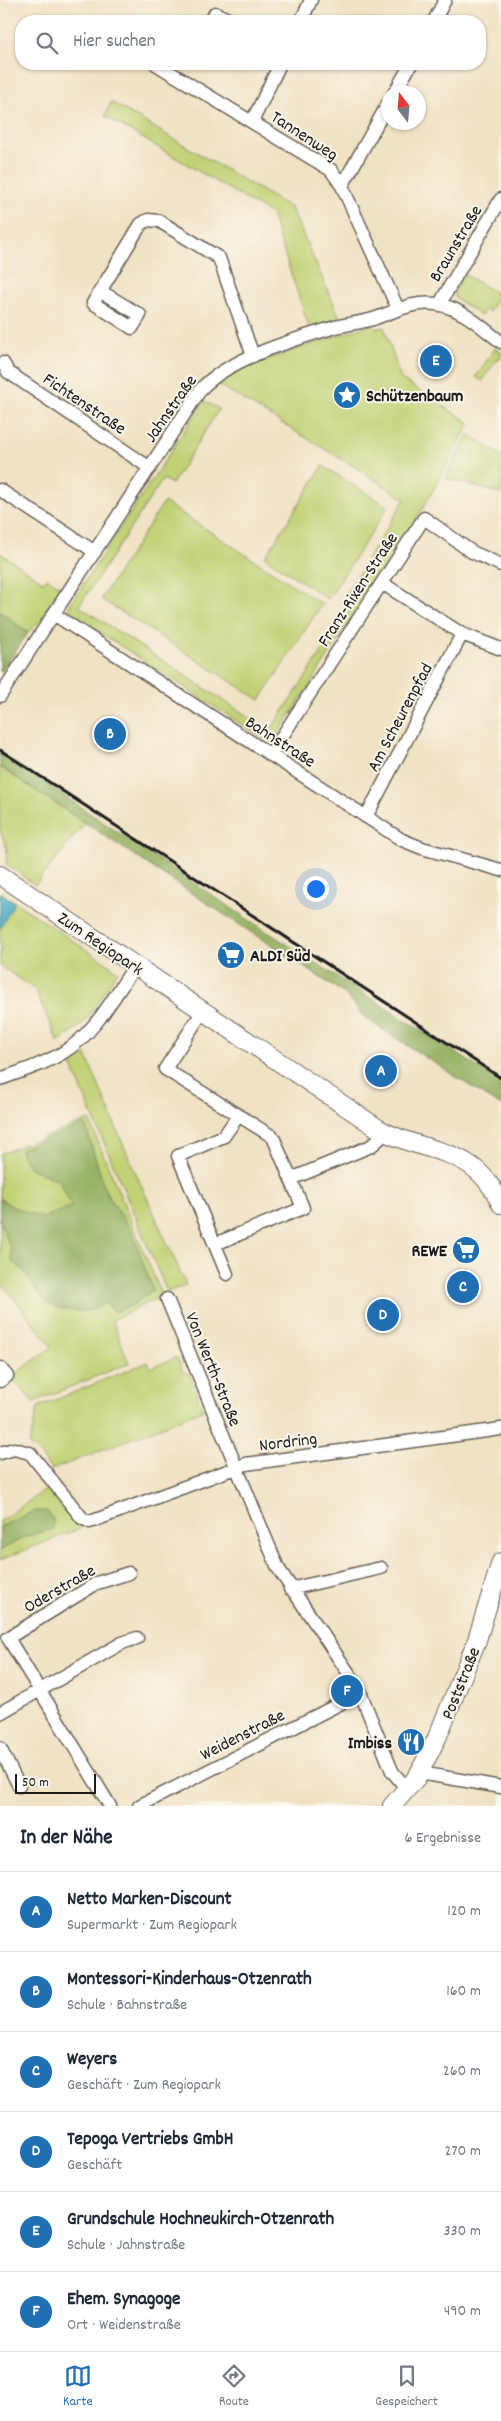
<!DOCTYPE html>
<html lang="de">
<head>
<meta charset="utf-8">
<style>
	body { margin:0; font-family:Dekko,sans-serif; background:#f6f6f7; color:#1f2937 }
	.compass { position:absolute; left:381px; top:85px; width:45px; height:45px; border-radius:50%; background:#fff; box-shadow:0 1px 4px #0004; rotate:344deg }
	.scale { position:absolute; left:15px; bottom:12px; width:81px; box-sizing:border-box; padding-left:5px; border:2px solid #1c1c1c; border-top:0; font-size:14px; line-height:18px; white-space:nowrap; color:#1c1c1c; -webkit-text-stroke:4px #fbf7ec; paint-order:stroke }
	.you { position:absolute; left:315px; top:888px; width:18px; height:18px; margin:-12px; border:4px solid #fff; border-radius:50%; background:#1a73e8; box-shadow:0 0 0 8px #1a73e833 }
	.badge { display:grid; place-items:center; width:32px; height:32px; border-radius:50%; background:#1f6fb2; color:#fff; font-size:16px; font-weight:700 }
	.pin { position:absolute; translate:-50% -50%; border:2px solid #fff; box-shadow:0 1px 5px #0006 }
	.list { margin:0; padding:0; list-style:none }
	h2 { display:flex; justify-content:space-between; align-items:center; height:65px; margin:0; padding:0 20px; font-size:21px }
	h2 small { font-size:16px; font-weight:400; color:#747a83 }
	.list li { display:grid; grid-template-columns:32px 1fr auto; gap:15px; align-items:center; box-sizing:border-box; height:80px; padding:0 20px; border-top:1px solid #e0e1e3 }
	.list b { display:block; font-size:19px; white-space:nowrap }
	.list p { margin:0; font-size:16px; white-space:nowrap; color:#747a83 }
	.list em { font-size:16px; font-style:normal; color:#747a83 }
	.icon { flex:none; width:28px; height:28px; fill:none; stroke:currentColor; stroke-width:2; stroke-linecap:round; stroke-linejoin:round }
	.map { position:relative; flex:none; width:501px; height:1806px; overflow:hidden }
	.search { position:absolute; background:#fff; box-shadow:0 1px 4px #0004; left:15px; right:15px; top:15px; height:55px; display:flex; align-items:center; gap:12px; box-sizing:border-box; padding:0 18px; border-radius:20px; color:#747a83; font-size:19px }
	.sheet { height:545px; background:#fff }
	nav { display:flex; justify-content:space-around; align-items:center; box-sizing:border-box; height:70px; border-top:1px solid #e0e1e3; background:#fff; font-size:14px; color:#747a83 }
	nav a { display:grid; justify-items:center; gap:2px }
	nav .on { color:#1f6fb2 }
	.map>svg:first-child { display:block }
</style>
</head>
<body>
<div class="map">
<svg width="501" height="1806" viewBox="0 0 501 1806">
	<rect width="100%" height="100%" fill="#fbf7ec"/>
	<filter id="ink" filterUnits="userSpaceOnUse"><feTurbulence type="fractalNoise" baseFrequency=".02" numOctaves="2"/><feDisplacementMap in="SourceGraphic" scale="10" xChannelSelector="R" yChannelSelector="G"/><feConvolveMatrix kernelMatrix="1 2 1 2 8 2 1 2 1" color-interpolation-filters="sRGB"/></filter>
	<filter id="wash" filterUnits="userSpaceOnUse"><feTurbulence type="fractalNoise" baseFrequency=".0096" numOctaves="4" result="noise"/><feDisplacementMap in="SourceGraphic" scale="20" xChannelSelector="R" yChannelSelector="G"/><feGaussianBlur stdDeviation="1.12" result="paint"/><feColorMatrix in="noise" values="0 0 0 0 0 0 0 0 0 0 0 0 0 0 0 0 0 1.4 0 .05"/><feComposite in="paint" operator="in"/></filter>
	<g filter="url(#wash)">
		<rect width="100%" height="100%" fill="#f1e2c4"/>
		<path fill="#c1d174" stroke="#6e7648" d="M111 102 291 208 341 320 310 330 271 214 105 116Z
			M464 274 499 295 489 312 485 309 481 316 455 298 454 291Z
			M373 324 375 329 384 327 401 379 470 423 422 510 272 744 70 613 69 606 204 401 219 409 172 484 163 479 79 606 270 731 357 599 346 594 405 499C344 459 280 423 217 384L231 374 247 366Z
			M495 348 501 352V359L498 358 482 381 476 377Z
			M468 434 501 455V494L445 478Z
			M323 466 388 507 328 599 265 557Z
			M164 502 322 604 260 700 101 599Z
			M0 553 44 582 47 578 63 588 45 616 28 633 0 611Z
			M0 767 85 823 35 885 6 864 7 848 0 831Z
			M0 892 118 971 84 1023 58 1042 35 989 0 966Z
			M86 1055 125 1149 186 1285 167 1292 70 1062Z
			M89 1120 162 1296 112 1320 129 1363 33 1402 11 1377 52 1347 0 1281V1154Z
			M177 1357 182 1371 190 1375 203 1410 51 1470 38 1452 29 1445 38 1407 148 1362 151 1368Z
			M48 1488 81 1528 0 1560V1521Z"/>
		<path fill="#98b366" stroke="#5a6841" d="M0 611 28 633 1 672 0 671Z
			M0 753 243 916 501 1082V1106L365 1018 345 994 0 767Z
			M85 1124 105 1190 132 1232 153 1290 133 1305 116 1312 105 1303C89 1312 87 1312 68 1310 31 1306 39 1276 12 1262L11 1250 0 1220V1199L13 1207 43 1218 72 1206 59 1181 30 1168 21 1155V1149Z
			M33 1511H47L53 1519V1529L24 1537 0 1551V1527Z"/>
		<path fill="#44a9c4" stroke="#306270" d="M0 893 15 902 0 929Z"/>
	</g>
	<g filter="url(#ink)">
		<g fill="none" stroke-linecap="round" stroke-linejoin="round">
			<defs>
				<path id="street" d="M211 21 215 13 232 21
					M301 21 311 0
					M434 21 445 0
					M156 64 331 170 342 186 398 309
					M395 92 411 64
					M252 122 280 64
					M342 186 388 104
					M100 291 140 315 132 328 93 303 141 224 148 220 159 221 219 258 253 356
					M439 305 501 199
					M3 363 8 372 150 468
					M0 490 95 552
					M382 583 462 634 501 649
					M55 615 402 840 422 848 501 870
					M0 696 201 389C228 359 293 340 332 328 345 324 360 323 373 319 394 312 412 301 436 304 462 308 480 326 501 342
					M270 755 424 518 472 552 501 565
					M366 817 462 634
					M203 1011 165 1069 273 1137 303 1208 215 1244
					M0 1079C22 1071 45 1064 64 1052 96 1032 114 996 135 966
					M291 1179 371 1146 386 1133
					M227 1274 178 1156 224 1136 238 1116
					M167 1299 278 1568 358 1687 392 1771 407 1789
					M0 1368 7 1376 0 1381
					M0 1453 14 1449 30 1453 82 1518 90 1522 246 1464 501 1429
					M290 1589 381 1568
					M0 1713 122 1643 137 1638
					M0 1748 19 1786
					M420 1773 501 1787
					M110 1806 8 1638 97 1583 129 1573
					M139 1806 361 1693"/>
				<path id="secondary" d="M0 875 379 1129C427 1156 473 1143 501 1204
					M392 1806 417 1777 437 1738 477 1640 501 1562"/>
			</defs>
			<use href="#street" stroke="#676157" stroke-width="15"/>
			<use href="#secondary" stroke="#676157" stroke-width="20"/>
			<use href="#street" stroke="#fff" stroke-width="12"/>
			<use href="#secondary" stroke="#fff" stroke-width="18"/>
			<path stroke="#1c1c1c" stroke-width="3" d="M0 750 501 1078"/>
		</g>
	</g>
	<defs>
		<symbol id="sight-disc" viewBox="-11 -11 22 22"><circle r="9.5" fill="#1f6fb2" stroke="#fbf7ec"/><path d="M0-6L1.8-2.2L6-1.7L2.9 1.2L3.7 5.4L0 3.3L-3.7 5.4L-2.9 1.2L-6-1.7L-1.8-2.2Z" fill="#fff"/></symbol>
		<symbol id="supermarket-disc" viewBox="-11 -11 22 22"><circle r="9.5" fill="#1f6fb2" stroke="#fbf7ec"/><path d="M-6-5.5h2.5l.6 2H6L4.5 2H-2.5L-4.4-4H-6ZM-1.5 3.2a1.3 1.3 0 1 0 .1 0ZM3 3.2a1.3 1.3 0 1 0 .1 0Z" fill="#fff"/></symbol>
		<symbol id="restaurant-disc" viewBox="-11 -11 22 22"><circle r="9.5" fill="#1f6fb2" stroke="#fbf7ec"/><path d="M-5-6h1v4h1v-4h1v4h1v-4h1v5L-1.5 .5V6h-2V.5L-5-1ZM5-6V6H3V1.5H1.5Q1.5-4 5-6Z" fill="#fff"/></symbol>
	</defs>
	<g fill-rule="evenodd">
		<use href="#sight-disc" x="331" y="379" width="32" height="32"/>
		<use href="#supermarket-disc" x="215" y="939" width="32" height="32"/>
		<use href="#supermarket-disc" x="450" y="1234" width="32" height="32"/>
		<use href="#restaurant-disc" x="395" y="1726" width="32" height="32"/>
	</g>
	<g text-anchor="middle" stroke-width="4" stroke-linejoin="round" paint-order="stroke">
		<g font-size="18" fill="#1c1c1c" stroke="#fbf7ec">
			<text transform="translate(305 135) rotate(33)" y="6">Tannenweg</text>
			<text transform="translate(455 243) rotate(-59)" y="6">Braunstraße</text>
			<text transform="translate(85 403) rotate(34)" y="6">Fichtenstraße</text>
			<text transform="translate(170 408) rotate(-55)" y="6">Jahnstraße</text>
			<text transform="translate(357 589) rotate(-57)" y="6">Franz-Rixen-Straße</text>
			<text transform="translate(399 717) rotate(-62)" y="6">Am Scheurenpfad</text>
			<text transform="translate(281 741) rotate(33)" y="6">Bahnstraße</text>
			<text transform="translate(101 943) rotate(34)" y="6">Zum Regiopark</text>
			<text transform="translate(214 1369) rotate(68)" y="6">Von Werth-Straße</text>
			<text transform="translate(288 1441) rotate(-7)" y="6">Nordring</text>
			<text transform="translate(59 1588) rotate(-30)" y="6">Oderstraße</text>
			<text transform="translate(460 1683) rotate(-68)" y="6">Poststraße</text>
			<text transform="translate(242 1734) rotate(-27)" y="6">Weidenstraße</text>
		</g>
		<g font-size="18" font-weight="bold" fill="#1c1c1c" stroke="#fbf7ec" text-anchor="start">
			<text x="366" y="401">Schützenbaum</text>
			<text x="250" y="961">ALDI Süd</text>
			<text x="447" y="1256" text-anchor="end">REWE</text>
			<text x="392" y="1748" text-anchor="end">Imbiss</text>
		</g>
	</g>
</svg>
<svg class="compass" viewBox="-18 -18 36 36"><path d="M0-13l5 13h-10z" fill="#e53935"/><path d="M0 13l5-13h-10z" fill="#747a83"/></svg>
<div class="scale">50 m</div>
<div class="you"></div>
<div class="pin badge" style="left:381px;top:1071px">A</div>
<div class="pin badge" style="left:110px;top:734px">B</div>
<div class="pin badge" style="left:463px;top:1287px">C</div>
<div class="pin badge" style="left:383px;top:1315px">D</div>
<div class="pin badge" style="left:436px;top:361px">E</div>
<div class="pin badge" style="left:347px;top:1691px">F</div>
<div class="search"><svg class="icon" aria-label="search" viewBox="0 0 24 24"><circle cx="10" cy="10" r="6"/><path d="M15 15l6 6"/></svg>Hier suchen</div>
</div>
<section class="sheet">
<h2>In der Nähe<small>6 Ergebnisse</small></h2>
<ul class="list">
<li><span class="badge">A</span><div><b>Netto Marken-Discount</b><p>Supermarkt · Zum Regiopark</p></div><em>120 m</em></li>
<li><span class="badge">B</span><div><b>Montessori-Kinderhaus-Otzenrath</b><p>Schule · Bahnstraße</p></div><em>160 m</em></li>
<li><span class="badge">C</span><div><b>Weyers</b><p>Geschäft · Zum Regiopark</p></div><em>260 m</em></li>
<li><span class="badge">D</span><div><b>Tepoga Vertriebs GmbH</b><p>Geschäft</p></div><em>270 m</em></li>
<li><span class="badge">E</span><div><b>Grundschule Hochneukirch-Otzenrath</b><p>Schule · Jahnstraße</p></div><em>330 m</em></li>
<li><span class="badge">F</span><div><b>Ehem. Synagoge</b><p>Ort · Weidenstraße</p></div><em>490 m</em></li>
</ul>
</section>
<nav>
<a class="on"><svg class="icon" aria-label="map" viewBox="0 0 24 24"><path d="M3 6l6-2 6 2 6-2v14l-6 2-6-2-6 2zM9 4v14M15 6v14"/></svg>Karte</a>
<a><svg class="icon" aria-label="directions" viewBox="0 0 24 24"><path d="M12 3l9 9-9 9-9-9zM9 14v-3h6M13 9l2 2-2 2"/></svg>Route</a>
<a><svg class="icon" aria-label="saved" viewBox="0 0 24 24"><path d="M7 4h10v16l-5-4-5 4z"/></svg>Gespeichert</a>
</nav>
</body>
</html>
